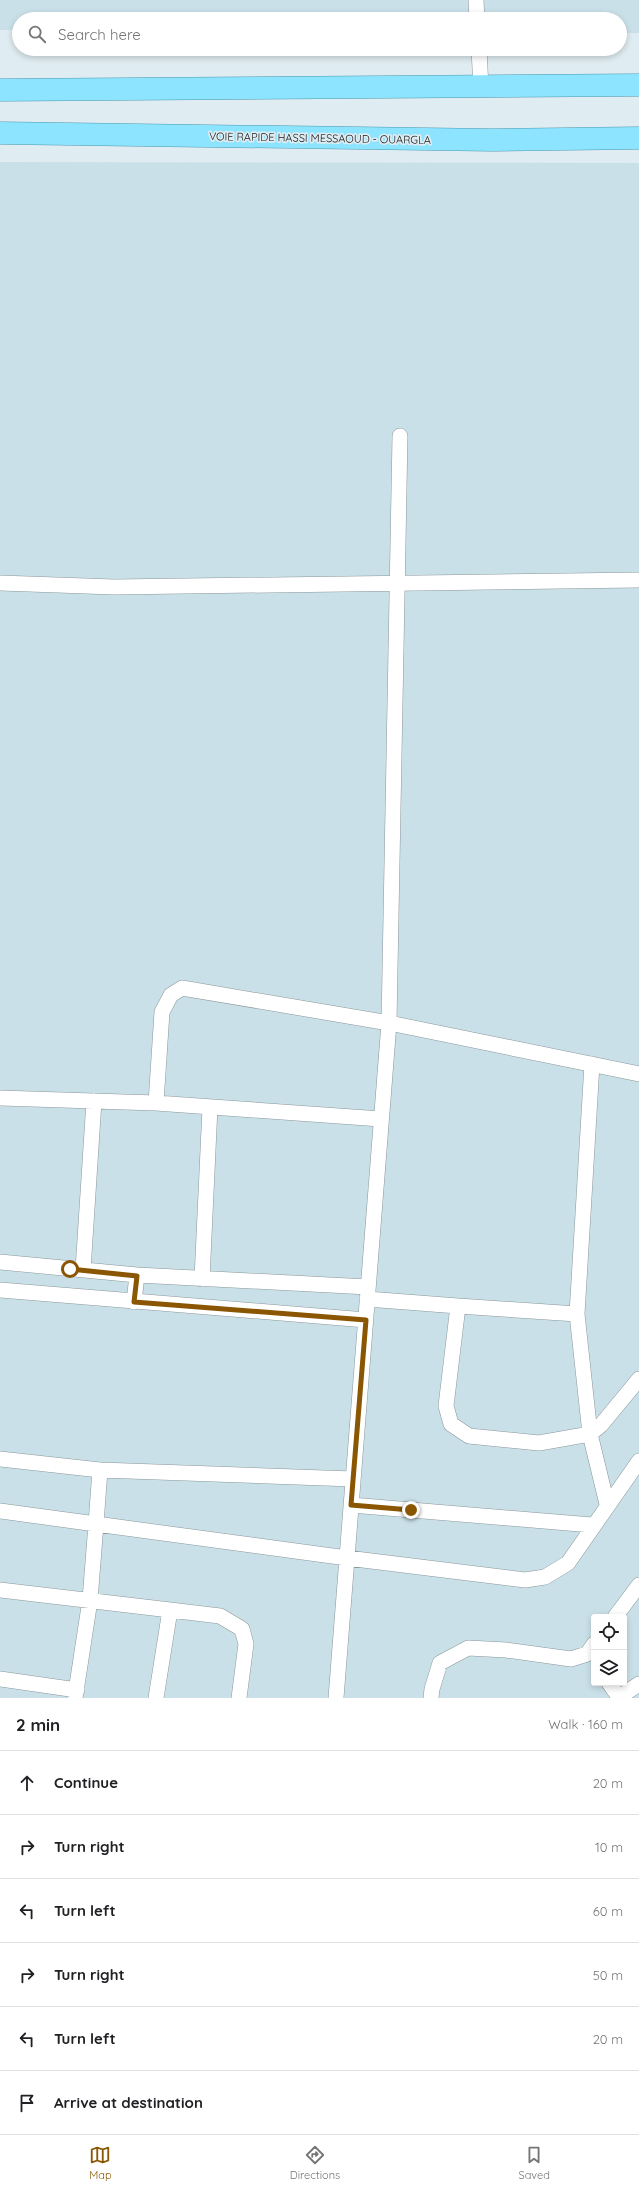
<!DOCTYPE html>
<html lang="en">
<head>
<meta charset="utf-8">
<style>
	body { margin:0; font-family:Quicksand,sans-serif; background:#f6f6f6; color:#202124 }
	.controls { position:absolute; right:12px; bottom:12px; display:grid; overflow:hidden; border-radius:4px; box-shadow:0 2px 6px #0003 }
	.controls button { width:36px; height:36px; display:grid; place-items:center; padding:0; border:0; border-bottom:1px solid #e0e0e0; background:#fff; color:#202124; font:20px sans-serif }
	.stop { position:absolute; width:12px; height:12px; margin:-9px; border:3px solid #8a5602; border-radius:50%; background:#fff }
	.stop.end { background:#8a5602; border-color:#fff; box-shadow:0 1px 4px #0008 }
	.list { margin:0; padding:0; list-style:none }
	h2 { display:flex; justify-content:space-between; align-items:center; height:52px; margin:0; padding:0 16px; font-size:17px }
	h2 small { font-size:13px; font-weight:400; color:#757577 }
	.list li { display:grid; grid-template-columns:26px 1fr auto; gap:12px; align-items:center; box-sizing:border-box; height:64px; padding:0 16px; border-top:1px solid #e0e0e0 }
	.list b { display:block; font-size:15px; white-space:nowrap }
	.list em { font-size:13px; font-style:normal; color:#757577 }
	.icon { flex:none; width:22px; height:22px; fill:none; stroke:currentColor; stroke-width:2; stroke-linecap:round; stroke-linejoin:round }
	.map { position:relative; flex:none; width:639px; height:1698px; overflow:hidden }
	.search { position:absolute; background:#fff; box-shadow:0 2px 6px #0003; left:12px; right:12px; top:12px; height:44px; display:flex; align-items:center; gap:10px; box-sizing:border-box; padding:0 14px; border-radius:22px; color:#757577; font-size:15px }
	.sheet { height:436px; background:#fff }
	nav { display:flex; justify-content:space-around; align-items:center; box-sizing:border-box; height:56px; border-top:1px solid #e0e0e0; background:#fff; font-size:11px; color:#757577 }
	nav a { display:grid; justify-items:center; gap:2px }
	nav .on { color:#8a5602 }
	.map>svg:first-child { display:block }
</style>
</head>
<body>
<div class="map">
<svg width="639" height="1698" viewBox="0 0 639 1698">
	<rect width="100%" height="100%" fill="#dfecf1"/>
	<path fill="#cae0e8" fill-rule="evenodd" d="M0 0H639V33H620V19H19V30H0Z
		M0 162 639 163V1698H0ZM594 1617H624V1683H594Z"/>
	<g fill="none" stroke-linecap="round" stroke-linejoin="round">
		<defs>
			<path id="service" d="M476 0 477 19
				M479 49 481 88
				M0 583 114 587 639 580
				M0 1098 156 1103 162 1012 171 995 182 988 389 1023 639 1074
				M156 1103 381 1119
				M0 1262 137 1275 368 1287
				M83 1270 94 1101
				M202 1279 210 1107
				M0 1290 366 1320
				M367 1299 458 1306 446 1406 451 1424 469 1436 539 1443 590 1434 601 1425 639 1379
				M134 1302 137 1275
				M458 1306 577 1314 592 1064
				M577 1314 590 1434 607 1504
				M0 1459 100 1470 96 1524 0 1511
				M100 1470 353 1479
				M351 1505 592 1525
				M0 1590 170 1610 156 1698
				M170 1610 220 1616 242 1629 246 1644 239 1698
				M615 1617 639 1585
				M0 1679 77 1690
				M609 1683 619 1697
				M75 1698 90 1600 96 1524 347 1558 525 1580 545 1577 568 1563 639 1461
				M336 1698 389 1023 400 436
				M431 1698 432 1689 440 1663 468 1648 506 1650 571 1659 587 1654 594 1644
				M618 1698 639 1684"/>
			<path id="trunk" d="M0 90 639 85
				M0 133 493 140 639 138"/>
		</defs>
		<use href="#service" stroke="#8a979b" stroke-width="16"/>
		<use href="#trunk" stroke="#4f98ae" stroke-width="23"/>
		<use href="#service" stroke="#fff" stroke-width="15"/>
		<use href="#trunk" stroke="#8ce4ff" stroke-width="22"/>
	</g>
	<g fill="none" stroke-linecap="round" stroke-linejoin="round">
		<path stroke="#8a5602" stroke-width="5" d="M70 1269 137 1276 134 1302 366 1320 351 1505 411 1510"/>
	</g>
	<g text-anchor="middle" stroke-width="3.5" stroke-linejoin="round" paint-order="stroke">
		<g font-size="11" fill="#121719" stroke="#dfecf1">
			<text transform="translate(320 138) rotate(1)" y="4">VOIE RAPIDE HASSI MESSAOUD - OUARGLA</text>
		</g>
	</g>
</svg>
<div class="controls">
<button><svg class="icon" aria-label="locate" viewBox="0 0 24 24"><circle cx="12" cy="12" r="6"/><path d="M12 2v4M12 18v4M2 12h4M18 12h4"/></svg></button>
<button><svg class="icon" aria-label="layers" viewBox="0 0 24 24"><path d="M12 4l9 5-9 5-9-5zM3 14l9 5 9-5"/></svg></button>
</div>
<div class="stop" style="left:70px;top:1269px"></div>
<div class="stop end" style="left:411px;top:1510px"></div>
<div class="search"><svg class="icon" aria-label="search" viewBox="0 0 24 24"><circle cx="10" cy="10" r="6"/><path d="M15 15l6 6"/></svg>Search here</div>
</div>
<section class="sheet">
<h2>2 min<small>Walk · 160 m</small></h2>
<ul class="list">
<li><svg class="icon" aria-label="ahead" viewBox="0 0 24 24"><path d="M12 20V5M6 11l6-6 6 6"/></svg><div><b>Continue</b></div><em>20 m</em></li>
<li><svg class="icon" aria-label="right" viewBox="0 0 24 24"><path d="M7 20v-9h11M14 6l5 5-5 5"/></svg><div><b>Turn right</b></div><em>10 m</em></li>
<li><svg class="icon" aria-label="left" viewBox="0 0 24 24"><path d="M17 20v-9H6M10 6l-5 5 5 5"/></svg><div><b>Turn left</b></div><em>60 m</em></li>
<li><svg class="icon" aria-label="right" viewBox="0 0 24 24"><path d="M7 20v-9h11M14 6l5 5-5 5"/></svg><div><b>Turn right</b></div><em>50 m</em></li>
<li><svg class="icon" aria-label="left" viewBox="0 0 24 24"><path d="M17 20v-9H6M10 6l-5 5 5 5"/></svg><div><b>Turn left</b></div><em>20 m</em></li>
<li><svg class="icon" aria-label="arrive" viewBox="0 0 24 24"><path d="M6 21V4h12l-3 4 3 4H6"/></svg><div><b>Arrive at destination</b></div></li>
</ul>
</section>
<nav>
<a class="on"><svg class="icon" aria-label="map" viewBox="0 0 24 24"><path d="M3 6l6-2 6 2 6-2v14l-6 2-6-2-6 2zM9 4v14M15 6v14"/></svg>Map</a>
<a><svg class="icon" aria-label="directions" viewBox="0 0 24 24"><path d="M12 3l9 9-9 9-9-9zM9 14v-3h6M13 9l2 2-2 2"/></svg>Directions</a>
<a><svg class="icon" aria-label="saved" viewBox="0 0 24 24"><path d="M7 4h10v16l-5-4-5 4z"/></svg>Saved</a>
</nav>
</body>
</html>
